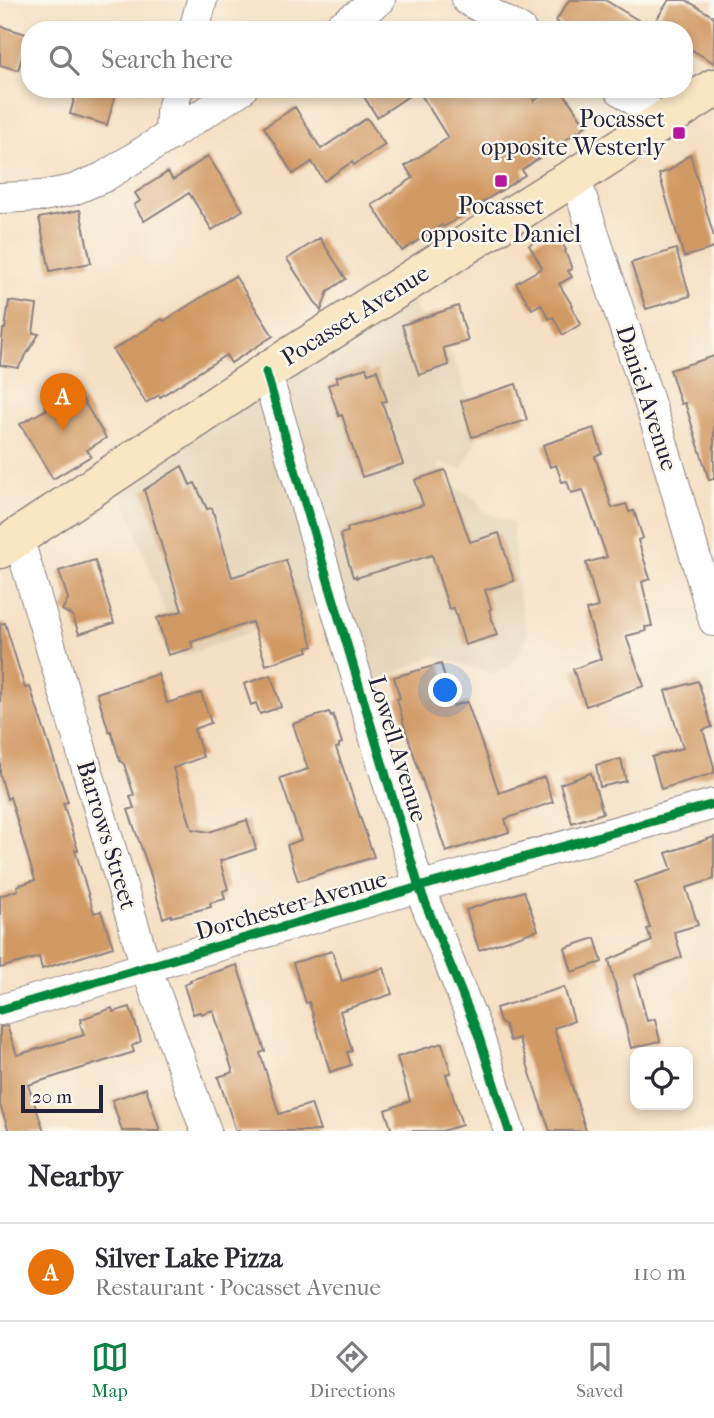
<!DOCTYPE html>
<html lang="en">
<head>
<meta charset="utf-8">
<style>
	body { margin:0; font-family:"IM FELL French Canon",serif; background:#f2f2f3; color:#2b2b33 }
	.controls { position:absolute; right:21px; bottom:21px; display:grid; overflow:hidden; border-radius:14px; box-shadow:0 4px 10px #0003 }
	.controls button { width:63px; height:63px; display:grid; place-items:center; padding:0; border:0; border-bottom:2px solid #e1e1e2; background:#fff; color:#2b2b33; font:35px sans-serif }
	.scale { position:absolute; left:21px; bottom:18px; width:82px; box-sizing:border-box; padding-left:7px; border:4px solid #22223b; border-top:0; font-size:19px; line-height:24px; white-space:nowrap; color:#22223b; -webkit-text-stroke:5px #fbf7ec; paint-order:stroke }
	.you { position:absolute; left:446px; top:691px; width:24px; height:24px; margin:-18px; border:5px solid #fff; border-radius:50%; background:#1a73e8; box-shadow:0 0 0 10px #1a73e833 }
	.badge { display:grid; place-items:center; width:46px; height:46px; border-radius:50%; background:#0b8043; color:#fff; font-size:23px; font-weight:700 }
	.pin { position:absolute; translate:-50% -58px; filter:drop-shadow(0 2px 4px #0008) }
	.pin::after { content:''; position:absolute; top:37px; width:24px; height:21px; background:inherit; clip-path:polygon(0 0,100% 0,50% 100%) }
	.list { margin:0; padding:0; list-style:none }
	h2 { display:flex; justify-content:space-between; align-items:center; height:91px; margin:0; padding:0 28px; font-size:30px }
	h2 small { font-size:23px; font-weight:400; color:#7c7c81 }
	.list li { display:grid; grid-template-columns:46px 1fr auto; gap:21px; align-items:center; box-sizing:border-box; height:98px; padding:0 28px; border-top:2px solid #e1e1e2 }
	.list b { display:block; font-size:26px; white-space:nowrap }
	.list p { margin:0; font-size:23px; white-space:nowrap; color:#7c7c81 }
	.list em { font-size:23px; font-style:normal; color:#7c7c81 }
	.icon { flex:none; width:38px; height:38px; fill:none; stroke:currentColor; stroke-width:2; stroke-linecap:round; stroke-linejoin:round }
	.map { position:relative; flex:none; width:714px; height:1131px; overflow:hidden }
	.search { position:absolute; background:#fff; box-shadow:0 4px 10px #0003; left:21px; right:21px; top:21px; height:77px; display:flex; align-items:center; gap:18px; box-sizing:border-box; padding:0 24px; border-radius:28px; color:#7c7c81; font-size:26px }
	.sheet { height:189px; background:#fff }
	nav { display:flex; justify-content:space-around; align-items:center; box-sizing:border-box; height:98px; border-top:2px solid #e1e1e2; background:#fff; font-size:19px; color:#7c7c81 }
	nav a { display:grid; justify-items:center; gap:4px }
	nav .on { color:#0b8043 }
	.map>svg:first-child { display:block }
</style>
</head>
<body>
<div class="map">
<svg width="714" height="1131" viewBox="0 0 714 1131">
	<rect width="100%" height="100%" fill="#fbf7ec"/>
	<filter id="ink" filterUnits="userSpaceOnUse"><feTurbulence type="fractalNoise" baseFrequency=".0143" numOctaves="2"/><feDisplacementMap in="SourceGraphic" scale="14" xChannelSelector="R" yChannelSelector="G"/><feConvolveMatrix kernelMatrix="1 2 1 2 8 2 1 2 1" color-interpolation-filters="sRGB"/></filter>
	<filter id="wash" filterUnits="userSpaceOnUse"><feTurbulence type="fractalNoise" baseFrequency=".00686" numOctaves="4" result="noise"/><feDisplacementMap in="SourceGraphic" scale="28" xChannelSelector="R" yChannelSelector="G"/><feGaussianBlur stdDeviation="1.57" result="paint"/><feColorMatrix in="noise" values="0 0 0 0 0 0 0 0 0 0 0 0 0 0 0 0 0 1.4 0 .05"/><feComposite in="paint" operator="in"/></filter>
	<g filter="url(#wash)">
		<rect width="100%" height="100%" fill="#f5e0c4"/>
		<path fill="#e3d1b5" d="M404 288 435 339 450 350 481 431 462 470 439 463V476L478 501 482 510 513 523 518 592 528 634 515 661 495 674 434 656 366 686 329 603 181 657 113 467Z"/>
		<g id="blocks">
			<path fill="#d19964" d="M569 0H605L651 28 669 0H686L714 17V63L684 45V30H568L556 21Z
				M0 26 29 35 18 70 0 65Z
				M77 89H117L107 125 70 114Z
				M359 89H527L534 101 550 89H561L586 126 522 170 525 175 444 227 442 225 402 251 372 205 413 178 405 166 448 138 418 90 377 117Z
				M295 107 321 149 367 118 385 145 354 165 352 162 324 181 312 162 293 174 264 127Z
				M690 154 714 237V248L684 257 659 174 670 170Z
				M208 156 243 210 212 230 189 193 144 221 134 205 140 201 135 193 168 172 173 180Z
				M80 210 91 263 50 271 39 218Z
				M555 230 566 250 565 251 572 269 568 271 572 277 559 284 572 305 571 306 581 324 563 335 553 317 549 319 541 304 532 309 516 283 542 268 529 245Z
				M320 238 346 279 328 291 321 311 287 259Z
				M676 249 690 296 646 309 631 263Z
				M235 276 273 336 231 363 226 355 160 397 159 395 146 403 113 350 162 319 164 321Z
				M9 301 37 305 33 333 39 334 18 368 0 365 3 329H5Z
				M458 306 468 341 443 348 449 365 419 375 402 325Z
				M714 356V479L709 480 685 403 681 404 670 370Z
				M366 368 368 373 377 370 387 401 382 402 403 464 362 477 342 415 339 416 328 385 338 382 336 377Z
				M516 384 527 420 472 437 461 401Z
				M75 387 106 438 87 450 91 456 53 479 20 424 47 409 45 405Z
				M594 428 602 453 595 456 612 508 626 504 629 512 634 511 643 538 638 540 650 579 642 582 652 626 645 627 646 631 626 636 644 686 586 706 573 669 601 659 586 610 598 607 586 563 607 557 583 490 571 493 567 481 562 482 556 465 550 467 543 445Z
				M182 466 190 485 195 483 207 509 212 508 232 577 286 560 313 646 307 648 308 651 266 665 252 622 191 642 193 648 168 655 157 618 182 611 144 490Z
				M445 470 470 542 499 533 514 581 485 590 491 609 489 610 497 635 465 645 454 608 449 609 432 555 356 578V576L353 577 340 534 348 532 347 528 423 505 415 480Z
				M95 560 114 623 79 634 73 616 62 610 68 599 59 571Z
				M5 623 25 688 30 687 68 802 63 803 78 850H75L94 913 101 911 113 947 42 969 39 957 0 968V896L18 890 17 886 35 880 10 797 7 799 0 774V624Z
				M441 664 453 706 467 702 499 793 544 777 553 802 505 819 509 832 446 852 405 728 397 699 400 698 394 677Z
				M158 674 167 703 201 693 211 723 194 729 203 757 173 768 192 829 209 832 247 820 256 849 220 861 228 889 223 891 225 899 210 903 211 907 171 917V915L163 918 149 869 128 810 134 808 130 796 134 795 124 764 120 761 111 731 109 732 97 693Z
				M271 675 281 707 260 714 256 703 251 705 244 684Z
				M698 681 712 727 703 730 714 767V773L661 789 652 757 683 748 665 691Z
				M329 712 331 716 333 715 342 743 339 744V747L336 748 374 857 298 881 287 845 301 840 280 778 308 769 293 724Z
				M621 759 626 781 600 787 596 765Z
				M591 773 603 813 572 823 560 784Z
				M714 837V879L686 888 698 925 674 932 682 957 635 975 647 1021 655 1019 660 1041 631 1048 609 960 652 941 647 929 650 928 635 882 672 870 666 853Z
				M524 891 538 930 479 950 466 910Z
				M595 938 602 962 572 972 565 948Z
				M332 951 342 981 384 968 392 994 340 1011 352 1051 347 1052 351 1065 330 1072 309 1002 306 1003 293 963Z
				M237 965 265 1051 260 1053 279 1114 311 1104 320 1131H236L218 1077 233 1072 213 1010 201 1014 200 1012 193 1014 184 985 191 982 190 980Z
				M564 987 574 1021 554 1028 586 1131H550L538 1098 519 1038 510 1041 505 1025 500 1022 496 1008Z
				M130 1007 141 1041 132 1046 134 1052 28 1085 44 1131H9L0 1105V1027L7 1026 17 1055 84 1035 80 1023 82 1022 81 1019 112 1008 113 1012Z
				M442 1043 451 1073 446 1074 462 1125 442 1131H392L385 1110 410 1101 397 1057Z
				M146 1088 160 1131H122L112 1100Z"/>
		</g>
	</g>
	<g filter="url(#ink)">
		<use href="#blocks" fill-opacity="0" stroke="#8c8180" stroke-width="2"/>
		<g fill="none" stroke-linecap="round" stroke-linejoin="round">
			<defs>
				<path id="street" d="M467 0 521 30
					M194 30 202 0
					M335 30 380 0
					M619 89 662 120
					M170 136 171 112 178 89
					M575 177 661 438 714 621
					M0 198 42 196 73 190 104 177 242 89
					M266 372 419 887 478 1034 509 1131
					M18 537 146 967 206 1131
					M0 1010 419 887 714 804"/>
				<path id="secondary" d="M0 549 266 372 554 189 575 177 714 88"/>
			</defs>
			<use href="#street" stroke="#8c8180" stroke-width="32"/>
			<use href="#secondary" stroke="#8c8180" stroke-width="41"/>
			<use href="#street" stroke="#fff" stroke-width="30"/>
			<use href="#secondary" stroke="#f9e7c3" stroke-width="38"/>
			<defs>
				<path id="cycleway" d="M266 372 419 887 478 1034 509 1131
					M0 1010 419 887 714 804"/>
			</defs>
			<use href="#cycleway" stroke="#fbf7ec" stroke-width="13"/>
			<use href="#cycleway" stroke="#00873e" stroke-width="9"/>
		</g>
	</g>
	<g fill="#b5179e" stroke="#fbf7ec" stroke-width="2.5">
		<rect x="672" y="126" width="14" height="14" rx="3.5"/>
		<rect x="494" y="174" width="14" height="14" rx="3.5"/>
	</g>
	<g text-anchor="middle" stroke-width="5" stroke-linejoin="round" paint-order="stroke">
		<g font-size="24" fill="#22223b" stroke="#fbf7ec" text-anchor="end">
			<text x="665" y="127">Pocasset<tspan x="665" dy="28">opposite Westerly</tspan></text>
			<text x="501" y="214" text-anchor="middle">Pocasset<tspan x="501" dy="28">opposite Daniel</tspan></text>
		</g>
		<g font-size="24" fill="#22223b" stroke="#fbf7ec">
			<text transform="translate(355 315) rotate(-32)" y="8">Pocasset Avenue</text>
			<text transform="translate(647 398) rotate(72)" y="8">Daniel Avenue</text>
			<text transform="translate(398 749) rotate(73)" y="8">Lowell Avenue</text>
			<text transform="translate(107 835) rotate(73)" y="8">Barrows Street</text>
			<text transform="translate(291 905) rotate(-16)" y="8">Dorchester Avenue</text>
		</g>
	</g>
</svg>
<div class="controls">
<button><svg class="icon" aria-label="locate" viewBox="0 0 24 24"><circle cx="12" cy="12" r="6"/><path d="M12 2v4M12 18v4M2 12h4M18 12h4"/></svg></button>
</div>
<div class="scale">20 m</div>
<div class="you"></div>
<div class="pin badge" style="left:63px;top:431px;background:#e8710a">A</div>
<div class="search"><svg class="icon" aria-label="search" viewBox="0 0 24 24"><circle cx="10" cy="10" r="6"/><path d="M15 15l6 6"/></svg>Search here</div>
</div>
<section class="sheet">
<h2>Nearby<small></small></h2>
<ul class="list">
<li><span class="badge" style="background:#e8710a">A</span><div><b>Silver Lake Pizza</b><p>Restaurant · Pocasset Avenue</p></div><em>110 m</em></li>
</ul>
</section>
<nav>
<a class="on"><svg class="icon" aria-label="map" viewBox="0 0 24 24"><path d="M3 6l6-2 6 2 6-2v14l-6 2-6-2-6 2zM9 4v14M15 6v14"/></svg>Map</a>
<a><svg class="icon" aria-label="directions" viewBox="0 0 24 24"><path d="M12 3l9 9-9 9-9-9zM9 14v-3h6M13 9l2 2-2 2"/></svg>Directions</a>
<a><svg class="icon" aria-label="saved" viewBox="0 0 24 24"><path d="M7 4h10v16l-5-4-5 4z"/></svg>Saved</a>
</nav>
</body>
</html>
